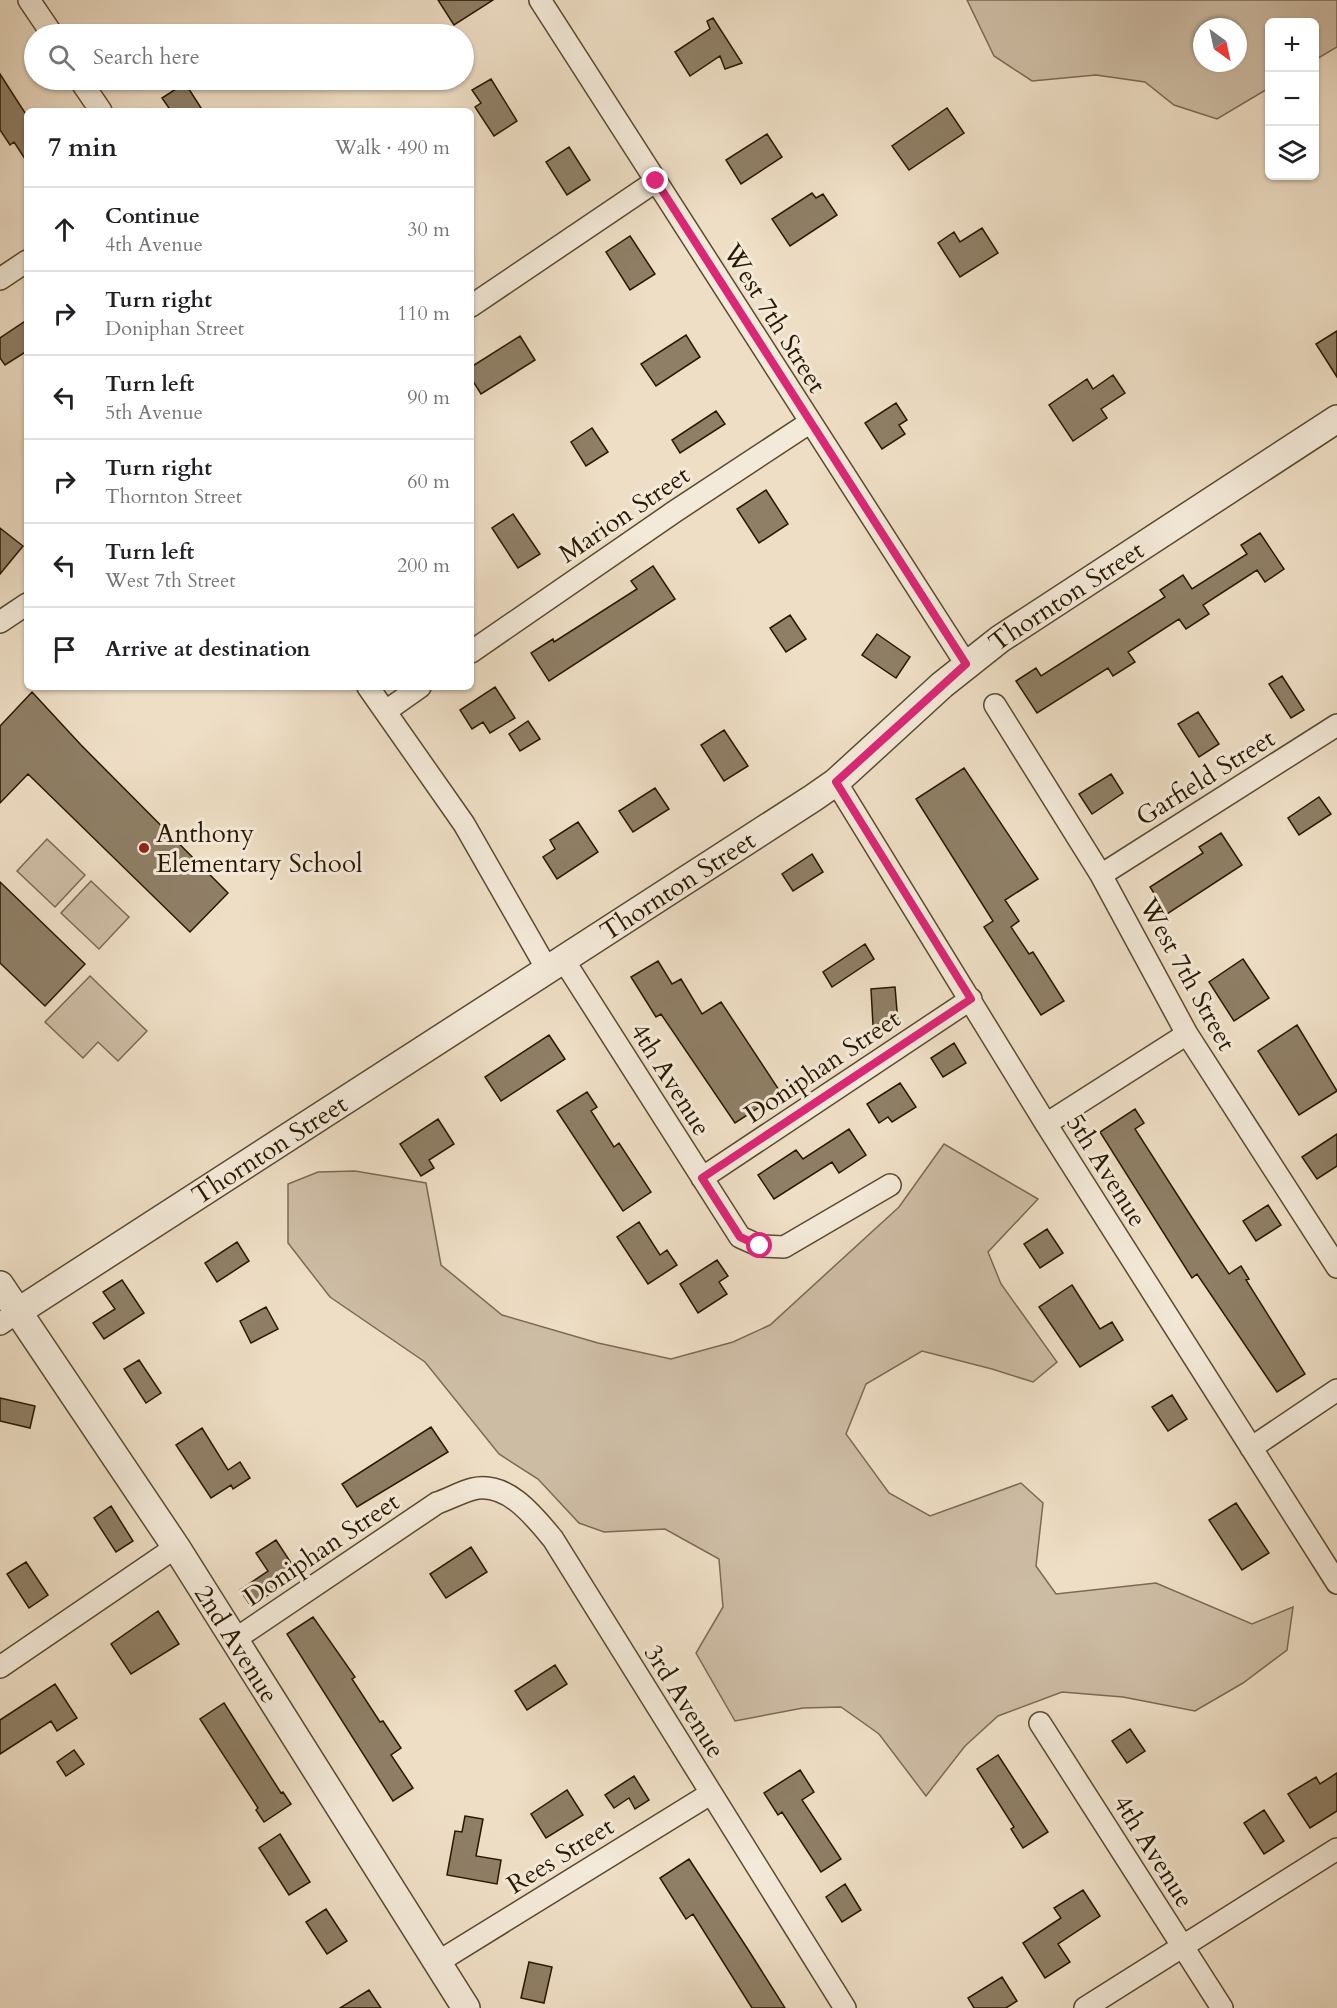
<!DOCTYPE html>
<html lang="en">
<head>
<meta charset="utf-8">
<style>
	body { margin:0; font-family:Cardo,serif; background:#f2f2f2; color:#202124 }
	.controls { position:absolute; right:18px; top:18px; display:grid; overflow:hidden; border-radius:9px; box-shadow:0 2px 4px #0004 }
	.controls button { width:54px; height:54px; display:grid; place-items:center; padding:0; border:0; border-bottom:2px solid #e0e0e0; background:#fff; color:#202124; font:30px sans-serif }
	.compass { position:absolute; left:1193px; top:18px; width:54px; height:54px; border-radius:50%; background:#fff; box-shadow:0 2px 4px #0004; rotate:147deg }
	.stop { position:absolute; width:18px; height:18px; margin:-14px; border:4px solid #db2777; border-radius:50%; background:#fff }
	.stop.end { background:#db2777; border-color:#fff; box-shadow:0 2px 6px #0008 }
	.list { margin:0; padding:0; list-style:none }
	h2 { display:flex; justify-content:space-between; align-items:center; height:78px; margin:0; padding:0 24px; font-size:26px }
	h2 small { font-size:20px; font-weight:400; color:#757577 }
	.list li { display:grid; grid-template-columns:39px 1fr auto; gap:18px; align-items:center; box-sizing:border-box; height:84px; padding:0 24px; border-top:2px solid #e0e0e0 }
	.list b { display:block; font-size:22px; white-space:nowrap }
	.list p { margin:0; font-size:20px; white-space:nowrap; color:#757577 }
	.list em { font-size:20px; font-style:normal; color:#757577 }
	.icon { flex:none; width:33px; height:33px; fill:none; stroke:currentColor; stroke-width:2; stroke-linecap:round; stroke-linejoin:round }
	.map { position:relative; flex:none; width:1337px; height:2008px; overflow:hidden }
	.search { position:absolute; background:#fff; box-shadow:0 2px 4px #0004; left:24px; top:24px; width:450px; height:66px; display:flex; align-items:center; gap:15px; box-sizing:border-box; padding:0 21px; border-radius:33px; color:#757577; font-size:22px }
	.panel { position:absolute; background:#fff; box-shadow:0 2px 4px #0004; left:24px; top:108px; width:450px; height:582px; border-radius:9px }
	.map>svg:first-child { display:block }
</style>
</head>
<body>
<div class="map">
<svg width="1337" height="2008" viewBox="0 0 1337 2008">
	<rect width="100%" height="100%" fill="#eedec5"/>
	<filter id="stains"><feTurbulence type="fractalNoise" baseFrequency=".00333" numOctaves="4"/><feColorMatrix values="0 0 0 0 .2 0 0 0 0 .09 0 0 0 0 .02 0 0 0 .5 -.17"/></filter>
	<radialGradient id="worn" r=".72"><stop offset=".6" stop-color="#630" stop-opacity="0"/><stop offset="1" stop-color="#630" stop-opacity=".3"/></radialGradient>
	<path fill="#cdbca4" stroke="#7b6a52" stroke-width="1.5" fill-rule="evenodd" d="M967 0H1337V47L1315 60 1314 22H1270L1269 88 1217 119 1174 105 1145 82 1096 75 1032 81 994 56ZM1202 27H1238V63H1202Z
		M47 839 85 875 55 907 17 871Z
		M91 881 129 917 99 949 61 913Z
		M90 976 147 1031 118 1061 98 1042 83 1058 45 1022Z
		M944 1144 1038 1199 988 1252 1001 1284 1057 1362 1033 1382 992 1369 922 1351 866 1384 846 1434 889 1493 930 1516 1021 1483 1043 1503 1036 1566 1056 1594 1156 1583 1252 1624 1293 1607 1287 1650 1243 1683 1195 1711 1123 1697 1062 1692 998 1716 965 1746 926 1796 879 1734 841 1707 803 1708 735 1721 696 1653 723 1607 719 1559 665 1529 604 1532 579 1523 538 1479 499 1454 425 1362 330 1297 288 1243V1184L318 1172 355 1171 426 1183 441 1265 502 1315 598 1343 671 1359 733 1342 770 1325 899 1207Z"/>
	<path fill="#8f7f66" stroke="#291800" stroke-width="1.5" d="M438 0H493L454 25Z
		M713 18 742 63 725 69 720 56 690 76 675 52 710 29 707 21Z
		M0 74 27 116V162L14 142 10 145 0 130Z
		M491 79 517 121 494 136 475 107 481 103 472 90Z
		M185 83 203 111H171L162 98Z
		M947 108 964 133 909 170 892 146Z
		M767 134 782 157 741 184 726 160Z
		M569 147 590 180 567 195 546 162Z
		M812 193 816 198 823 194 837 215 790 246 772 219Z
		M982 228 998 253 960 277 938 243 954 232 960 242Z
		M630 236 655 274 630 290 606 252Z
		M27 320V351L5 365 0 358V338Z
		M1337 331V377L1316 344Z
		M686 335 700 357 656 386 641 364Z
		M520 336 535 360 481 394 471 378V367Z
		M1113 375 1125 393 1101 409 1107 418 1073 441 1049 405 1087 379 1093 389Z
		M896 403 907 420 899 425 905 434 882 449 865 423Z
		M716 411 725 424 680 453 672 440Z
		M592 428 608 452 586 466 571 442Z
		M766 490 788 524 759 543 737 509Z
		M513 514 540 554 518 568 492 528Z
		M0 528 23 546 0 574Z
		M1260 533 1284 569 1265 582 1257 570 1203 605 1209 614 1186 629 1179 619 1128 652 1135 662 1113 676 1108 668 1037 713 1016 681 1036 668 1041 676 1165 597 1160 590 1183 575 1192 589 1247 554 1241 545Z
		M653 566 675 599 549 681 531 653 553 639 554 642 637 589 631 581Z
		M790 615 806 639 786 652 770 628Z
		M877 634 910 657 896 678 862 655Z
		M1282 676 1304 710 1291 718 1269 684Z
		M495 687 515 718 490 733 483 722 472 729 460 710Z
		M32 692 81 745 228 893 190 932 28 774 0 803V726Z
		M1198 712 1219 744 1199 757 1178 724Z
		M528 721 540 739 520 751 509 734Z
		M724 730 748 766 724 781 701 745Z
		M964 768 1038 879 1005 900 1019 921 1011 927 1029 954 1033 952 1064 1001 1041 1015 984 927 993 921 916 799Z
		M1111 774 1123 793 1092 814 1079 794Z
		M655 788 669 809 633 832 619 811Z
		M1319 797 1331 814 1299 835 1288 818Z
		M578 822 598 852 557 879 543 857 555 849 550 840Z
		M1221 833 1242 865 1167 914 1150 887 1203 853 1199 847Z
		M812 854 823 872 793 891 782 874Z
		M0 882 85 964 45 1006 0 963Z
		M865 944 874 959 832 987 823 972Z
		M1243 959 1269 998 1234 1021 1209 982Z
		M658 961 672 984 681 979 702 1014 721 1002 781 1093 735 1123 661 1014 656 1017 631 977Z
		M895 987 898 1023 873 1025 871 989Z
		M1297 1025 1337 1091 1299 1115 1258 1051Z
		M549 1035 565 1059 501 1101 485 1077Z
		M954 1043 966 1063 943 1077 931 1058Z
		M900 1083 916 1107 892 1122 888 1117 879 1123 867 1104Z
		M587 1092 597 1107 591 1111 614 1147 619 1143 651 1192 623 1211 557 1111Z
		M1135 1109 1144 1123 1135 1129 1196 1224 1229 1274 1241 1266 1249 1279 1246 1280 1305 1374 1277 1392 1197 1274 1192 1278 1100 1132Z
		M438 1119 454 1144 429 1160 434 1168 421 1176 400 1144Z
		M849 1129 866 1155 839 1173 832 1162 774 1199 758 1175 796 1150 803 1159Z
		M1337 1134V1166L1317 1179 1302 1157Z
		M1268 1205 1281 1225 1256 1241 1243 1221Z
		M639 1222 660 1255 667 1250 677 1265 648 1284 617 1237Z
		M1047 1229 1063 1253 1040 1268 1024 1244Z
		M237 1242 249 1261 217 1282 205 1263Z
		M717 1260 728 1276 719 1282 727 1294 698 1313 680 1284Z
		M122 1280 144 1313 104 1339 93 1323 115 1309 103 1292Z
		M1072 1285 1100 1329 1112 1322 1123 1340 1080 1367 1039 1307Z
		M266 1307 278 1329 251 1343 240 1321Z
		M139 1360 161 1393 146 1403 124 1369Z
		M1172 1395 1187 1419 1168 1431 1152 1407Z
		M0 1398 35 1406 30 1428 0 1421Z
		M431 1427 448 1452 357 1507 342 1484Z
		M202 1428 228 1470 240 1462 250 1478 233 1489 231 1485 211 1498 176 1445Z
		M1236 1503 1269 1553 1242 1570 1209 1520Z
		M111 1506 133 1541 116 1552 94 1518Z
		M276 1540 299 1575 251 1606 240 1590 268 1571 256 1553Z
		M471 1547 487 1572 446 1598 430 1574Z
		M26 1562 48 1595 29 1608 7 1574Z
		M158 1611 179 1644 131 1674 111 1644Z
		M313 1617 355 1677 352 1679 380 1722 383 1721 401 1748 391 1755 413 1788 393 1801 287 1634Z
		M555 1665 567 1684 527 1710 515 1691Z
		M55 1684 77 1718 57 1731 51 1721 0 1754V1720Z
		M224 1703 281 1793 283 1792 291 1804 264 1822 256 1810 258 1808 200 1719Z
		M1130 1729 1145 1751 1127 1763 1112 1741Z
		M74 1750 84 1764 66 1776 57 1762Z
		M998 1755 1048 1832 1023 1848 1011 1829 1014 1827 977 1769Z
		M800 1770 814 1792 802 1800 841 1859 821 1872 782 1812 778 1815 764 1793Z
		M1337 1773V1811L1310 1828 1288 1794 1316 1777 1320 1784Z
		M634 1776 649 1800 635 1809 629 1798 614 1808 605 1795Z
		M567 1790 583 1815 546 1838 531 1814Z
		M1264 1810 1284 1841 1264 1854 1244 1823Z
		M465 1816 483 1819 476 1856 501 1860 497 1884 447 1875 455 1831 462 1832Z
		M280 1834 310 1882 289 1895 259 1848Z
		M689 1859 749 1951 785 2008H752L693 1914 686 1919 660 1878Z
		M845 1884 861 1910 842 1922 826 1897Z
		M1083 1890 1100 1916 1058 1944 1070 1962 1045 1978 1023 1943 1061 1918 1054 1908Z
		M326 1909 347 1941 327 1954 306 1922Z
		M529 1962 552 1967 544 2003 521 1998Z
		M1002 1977 1017 2001 1006 2008H974L968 1998Z
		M369 1990 381 2008H340Z"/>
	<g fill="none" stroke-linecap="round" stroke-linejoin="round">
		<defs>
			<path id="minor" d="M29 0 52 34
				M540 0 966 664
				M80 80 101 111
				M0 279 27 261
				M471 306 656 181
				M0 622 27 604
				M471 652 674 512 809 423
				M368 687 464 824 547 969
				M995 705 1101 875 1187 1034 1337 1267
				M386 711 420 687
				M836 782 1046 1124 1337 1583
				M1101 875 1337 725
				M563 959 740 1237 760 1246 784 1247 890 1185
				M1046 1124 1187 1034
				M702 1178 971 999
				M0 1324 19 1311
				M1251 1448 1337 1390
				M234 1640 437 1503C449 1499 461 1492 473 1489 507 1481 534 1516 553 1539L845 2008
				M0 1667 176 1547
				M1040 1723 1222 2008
				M438 1962 710 1794
				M1085 2008 1337 1849"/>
			<g id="tertiary">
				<path id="s1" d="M0 1285 176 1547 466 2008"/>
				<path id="s2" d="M19 1311 813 798 836 782 942 685 1000 639 1337 419"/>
			</g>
		</defs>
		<use href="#minor" stroke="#5a4a31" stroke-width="24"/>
		<use href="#tertiary" stroke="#5a4a31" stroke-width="30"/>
		<use href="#minor" stroke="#f4ead9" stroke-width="21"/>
		<use href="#tertiary" stroke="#f4ead9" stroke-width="27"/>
	</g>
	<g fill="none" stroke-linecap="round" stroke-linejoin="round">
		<path stroke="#db2777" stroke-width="8" d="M656 181 966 664 836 782 971 999 702 1178 740 1237 760 1246"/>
	</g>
	<circle fill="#8f2418" stroke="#f4ead9" stroke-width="2" cx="144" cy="848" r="6"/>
	<g text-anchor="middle" stroke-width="6" stroke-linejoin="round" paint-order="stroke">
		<g font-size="26" fill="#291800" stroke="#f4ead9">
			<text transform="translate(775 318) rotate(58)" y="9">West 7th Street</text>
			<text transform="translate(624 514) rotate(-34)" y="9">Marion Street</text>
			<text dy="9" stroke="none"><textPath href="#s2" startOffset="1270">Thornton Street</textPath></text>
			<text transform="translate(1205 777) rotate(-32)" y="9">Garfield Street</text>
			<text dy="9" stroke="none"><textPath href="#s2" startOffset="784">Thornton Street</textPath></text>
			<text transform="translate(1188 974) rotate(61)" y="9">West 7th Street</text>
			<text transform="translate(822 1066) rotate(-34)" y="9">Doniphan Street</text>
			<text transform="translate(671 1079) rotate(58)" y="9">4th Avenue</text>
			<text dy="9" stroke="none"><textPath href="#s2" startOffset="298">Thornton Street</textPath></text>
			<text transform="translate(1107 1170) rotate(58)" y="9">5th Avenue</text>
			<text transform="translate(321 1549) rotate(-34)" y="9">Doniphan Street</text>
			<text dy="9" stroke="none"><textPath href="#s1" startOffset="430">2nd Avenue</textPath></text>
			<text transform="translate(685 1701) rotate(58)" y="9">3rd Avenue</text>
			<text transform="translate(1154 1851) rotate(58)" y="9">4th Avenue</text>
			<text transform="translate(560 1855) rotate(-32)" y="9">Rees Street</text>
		</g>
		<g font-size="26" fill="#291800" stroke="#f4ead9" text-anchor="start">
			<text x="156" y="842">Anthony<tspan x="156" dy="30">Elementary School</tspan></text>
		</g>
	</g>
	<rect width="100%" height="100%" filter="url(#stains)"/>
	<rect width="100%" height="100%" fill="url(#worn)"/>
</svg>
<div class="controls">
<button>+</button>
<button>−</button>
<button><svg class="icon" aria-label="layers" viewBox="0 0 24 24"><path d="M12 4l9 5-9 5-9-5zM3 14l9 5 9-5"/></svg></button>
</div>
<svg class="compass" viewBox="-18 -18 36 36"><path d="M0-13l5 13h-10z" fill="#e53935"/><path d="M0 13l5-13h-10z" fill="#757577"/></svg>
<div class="stop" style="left:760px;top:1246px"></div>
<div class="stop end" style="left:656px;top:181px"></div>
<div class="search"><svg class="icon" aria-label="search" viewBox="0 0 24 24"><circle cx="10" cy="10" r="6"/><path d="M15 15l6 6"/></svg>Search here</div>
<section class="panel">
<h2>7 min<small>Walk · 490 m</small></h2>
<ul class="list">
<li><svg class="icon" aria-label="ahead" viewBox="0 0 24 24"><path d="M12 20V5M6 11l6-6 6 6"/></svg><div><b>Continue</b><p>4th Avenue</p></div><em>30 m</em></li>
<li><svg class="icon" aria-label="right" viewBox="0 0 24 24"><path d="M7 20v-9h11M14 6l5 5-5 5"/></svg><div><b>Turn right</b><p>Doniphan Street</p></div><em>110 m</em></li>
<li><svg class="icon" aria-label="left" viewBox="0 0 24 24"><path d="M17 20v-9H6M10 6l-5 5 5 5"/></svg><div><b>Turn left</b><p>5th Avenue</p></div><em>90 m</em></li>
<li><svg class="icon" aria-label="right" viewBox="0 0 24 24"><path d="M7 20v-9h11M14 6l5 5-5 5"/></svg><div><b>Turn right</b><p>Thornton Street</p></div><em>60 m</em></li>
<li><svg class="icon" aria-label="left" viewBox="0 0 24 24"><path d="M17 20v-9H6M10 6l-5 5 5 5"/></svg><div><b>Turn left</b><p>West 7th Street</p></div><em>200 m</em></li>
<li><svg class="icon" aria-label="arrive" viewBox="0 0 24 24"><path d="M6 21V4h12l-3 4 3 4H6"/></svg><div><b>Arrive at destination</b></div></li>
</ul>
</section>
</div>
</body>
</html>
